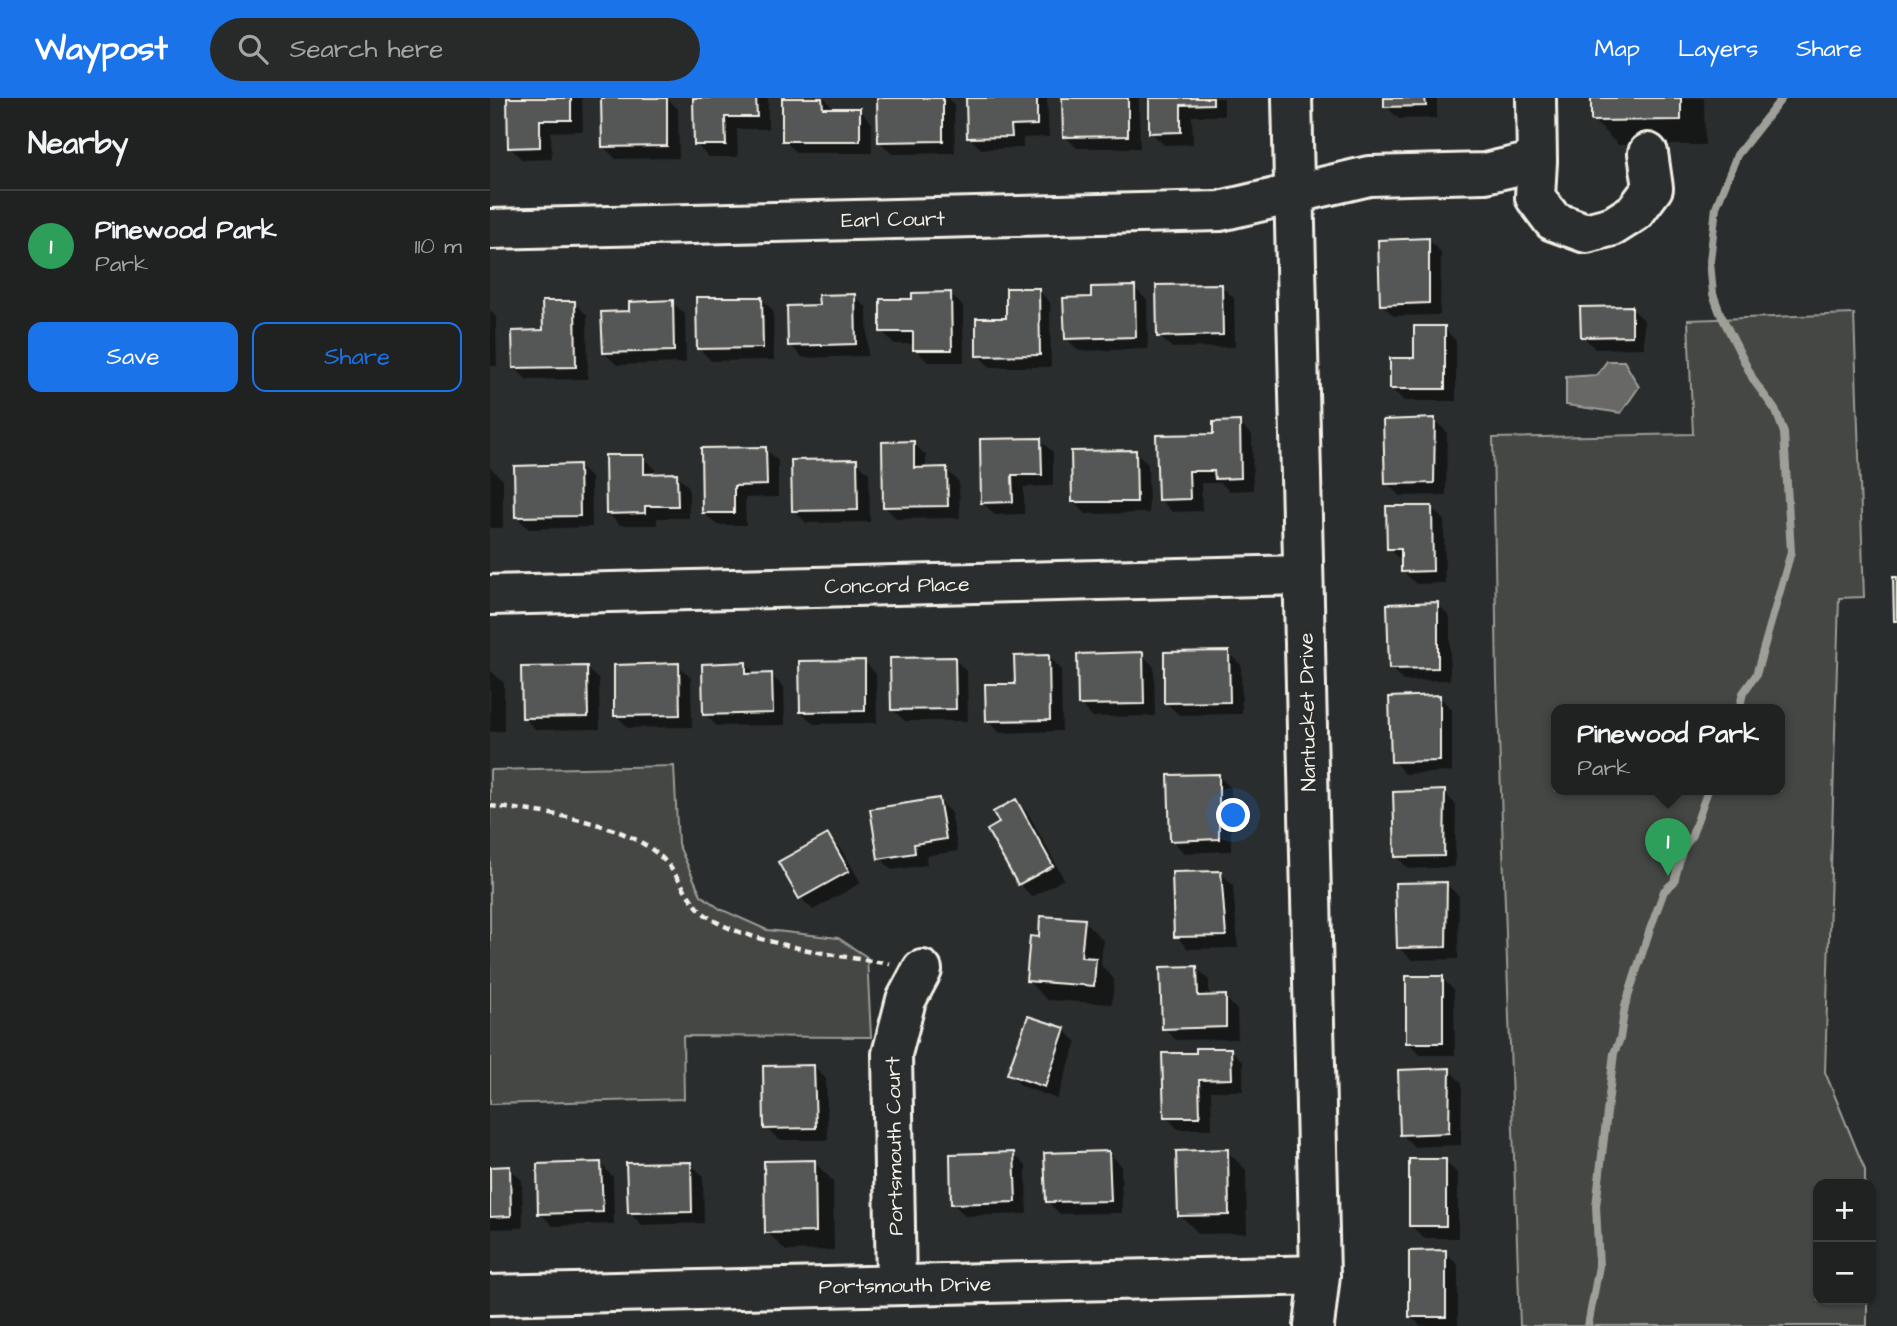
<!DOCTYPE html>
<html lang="en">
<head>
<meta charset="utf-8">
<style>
	body { margin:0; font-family:"Architects Daughter",sans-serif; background:#282a2a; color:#f1f3f6 }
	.controls { position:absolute; right:21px; bottom:21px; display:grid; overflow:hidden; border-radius:14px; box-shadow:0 2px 5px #0004 }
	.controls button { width:63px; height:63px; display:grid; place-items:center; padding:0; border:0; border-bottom:2px solid #3d3f40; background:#202222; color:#f1f3f6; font:35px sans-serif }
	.you { position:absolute; left:744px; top:718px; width:24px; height:24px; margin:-18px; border:5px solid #fff; border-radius:50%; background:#1a73e8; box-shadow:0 0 0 10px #1a73e833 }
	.badge { display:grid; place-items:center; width:46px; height:46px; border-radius:50%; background:#1a73e8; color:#fff; font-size:23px; font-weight:700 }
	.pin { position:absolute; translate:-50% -58px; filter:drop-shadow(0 2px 4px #0008) }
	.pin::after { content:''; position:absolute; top:37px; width:24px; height:21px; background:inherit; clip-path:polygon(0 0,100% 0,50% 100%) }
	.popup { position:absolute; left:1061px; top:606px; width:234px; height:91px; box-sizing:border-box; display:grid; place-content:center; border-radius:14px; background:#202222; filter:drop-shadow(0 2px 5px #0005); font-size:23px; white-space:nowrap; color:#a2a4a5 }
	.popup b { font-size:26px; color:#f1f3f6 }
	.popup::after { content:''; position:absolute; left:50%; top:100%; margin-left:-14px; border:14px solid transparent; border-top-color:#202222 }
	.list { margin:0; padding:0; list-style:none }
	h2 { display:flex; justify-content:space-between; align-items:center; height:91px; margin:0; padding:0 28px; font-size:30px }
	h2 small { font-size:23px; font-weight:400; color:#a2a4a5 }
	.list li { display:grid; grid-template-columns:46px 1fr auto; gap:21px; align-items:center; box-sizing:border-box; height:112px; padding:0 28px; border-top:2px solid #3d3f40 }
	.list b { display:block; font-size:26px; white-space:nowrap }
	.list p { margin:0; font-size:23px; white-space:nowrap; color:#a2a4a5 }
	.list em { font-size:23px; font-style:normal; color:#a2a4a5 }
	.actions { display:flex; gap:14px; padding:21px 28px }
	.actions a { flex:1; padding:16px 0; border:2px solid #1a73e8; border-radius:14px; text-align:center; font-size:24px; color:#1a73e8 }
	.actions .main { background:#1a73e8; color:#fff }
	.icon { flex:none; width:38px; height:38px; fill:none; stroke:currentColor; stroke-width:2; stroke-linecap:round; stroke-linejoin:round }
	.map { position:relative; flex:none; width:1407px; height:1228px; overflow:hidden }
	header { display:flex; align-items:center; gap:42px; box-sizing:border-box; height:98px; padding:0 35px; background:#1a73e8; color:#fff }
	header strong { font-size:33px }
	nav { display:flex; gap:38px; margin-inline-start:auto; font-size:24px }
	.search { width:490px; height:63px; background:#282a2a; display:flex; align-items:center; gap:18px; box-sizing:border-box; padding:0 24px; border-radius:38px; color:#a2a4a5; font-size:26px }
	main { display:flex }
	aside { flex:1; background:#202222 }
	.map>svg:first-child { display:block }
</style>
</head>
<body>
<header>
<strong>Waypost</strong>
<div class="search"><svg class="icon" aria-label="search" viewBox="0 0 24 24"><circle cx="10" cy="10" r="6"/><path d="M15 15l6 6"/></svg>Search here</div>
<nav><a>Map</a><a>Layers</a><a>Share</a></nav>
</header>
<main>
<aside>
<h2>Nearby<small></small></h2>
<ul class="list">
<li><span class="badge" style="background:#2e9e5b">1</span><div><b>Pinewood Park</b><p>Park</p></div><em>110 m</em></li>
</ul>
<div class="actions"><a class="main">Save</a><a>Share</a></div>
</aside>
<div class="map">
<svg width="1407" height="1228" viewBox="0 0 1407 1228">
	<rect width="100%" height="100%" fill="#2a2d2e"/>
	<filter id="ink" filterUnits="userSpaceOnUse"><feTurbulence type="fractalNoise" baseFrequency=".0143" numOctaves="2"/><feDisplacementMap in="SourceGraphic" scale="14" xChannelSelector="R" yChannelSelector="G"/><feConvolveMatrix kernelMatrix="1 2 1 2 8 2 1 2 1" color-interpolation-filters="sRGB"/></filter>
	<g filter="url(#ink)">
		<path fill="#444645" stroke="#9c9c96" stroke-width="2" fill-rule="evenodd" d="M1364 216 1374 499 1349 500 1335 974 1375 1072V1086H1328V1202H1377V1228H1030L1007 582 1003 340 1203 336 1198 222ZM1066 612H1290V692H1066Z
			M184 668 188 746 211 797 230 811 277 832 348 840 377 859 381 939 193 938 194 1001 0 1006V672Z"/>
		<path fill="#676866" stroke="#9f9f9a" stroke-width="2" d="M1117 263H1134L1149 289 1131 315 1076 307V279L1107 277Z"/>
		<path fill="#0007" d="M19 0H92L93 33 61 34 62 61 32 62 20 49Z
			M113 0H177L188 11 189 60 126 61 113 48Z
			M205 0H278V31H247L248 59H218L206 46Z
			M294 0H335L344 12H370L382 25V55H306L294 42Z
			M389 0H458L464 6 465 55 402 56 389 43Z
			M478 0H557L559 39 533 40V50L491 51 479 39Z
			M574 0H649L650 50H587L575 38Z
			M660 0H734V18H702L703 46 674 47 661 34Z
			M896 0H947V20L909 21 896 8Z
			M1102 0H1214L1215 47H1128L1103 22Z
			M939 142 951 154 950 217 904 218 891 206Z
			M731 188 744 200 745 249 682 250 669 238Z
			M644 190 657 202 658 251 589 253 576 240 603 201Z
			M548 192 560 204 561 269H500L488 257Z
			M460 196 473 208 474 264H438L425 251V246H404L392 233 424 203Z
			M364 198 377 210 378 258 313 260 300 247 330 208Z
			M271 200 283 213 284 262 221 263 209 250Z
			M84 204 97 217 98 281 37 282 24 269Z
			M182 204 195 216 196 265 127 267 114 255 141 215Z
			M1141 210 1154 222V250L1105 251 1093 238Z
			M0 212 6 219 7 268H0Z
			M954 230 966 243V303H914L901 290Z
			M944 322 957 334 956 397 910 398 897 386Z
			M749 325 762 337 763 392 739 393 731 385H711L712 413 682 414 670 401 725 338Z
			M550 342 563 354V388L534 389V416L505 417 492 404Z
			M423 345 436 357V371H456L469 384 470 420 407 421 395 409Z
			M275 350 288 363V399L255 400 256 427H227L214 415Z
			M646 354 658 366 659 415 596 416 583 404Z
			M153 358 165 371V377H187L199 389V420H167V427H130L118 415Z
			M366 363 379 375 380 424 316 425 304 412Z
			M89 368 101 380 102 429 39 431 26 418Z
			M0 369 13 382V430H0Z
			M941 409 954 422 955 485 926 486 913 473 911 463 899 450Z
			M948 506 960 519V582L913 583 901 570Z
			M739 555 751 567 752 616 689 617 676 605Z
			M652 556 664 569 665 618 602 619 590 606Z
			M558 558 571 571 572 633 510 635 497 622 526 587Z
			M465 561 477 574 478 623H415L402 611Z
			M374 563 386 576 387 625 324 626 311 614Z
			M255 566 266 577H281L294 589 295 627 227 628 215 616Z
			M188 567 201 580 202 629 138 630 126 617Z
			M96 570 109 582 110 631 46 632 34 620Z
			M0 572 14 585V633L0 634Z
			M950 599 962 612V674L915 676 903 663Z
			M729 678 741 690V753L694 755 682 742Z
			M954 694 966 707 965 769 919 771 906 758Z
			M449 702 461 714 468 753 436 758 437 767 402 772 390 760Z
			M526 703 538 715 574 781 542 799 530 786 500 732 512 726Z
			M338 738 351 750 371 785 323 812 311 800Z
			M730 774 743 787 748 850 698 851 686 838Z
			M956 786 969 798 968 861 922 862 909 850Z
			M594 823 613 842 611 867 624 881 622 906 557 902 538 883 550 841Z
			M707 870 719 882V900L735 899 747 912 748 941 686 942 674 930Z
			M952 880 964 892 965 957H930L918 944Z
			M574 932 587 944 567 1001 532 988 519 976Z
			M740 951 753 964V993H721L722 1031H688L676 1019 674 957Z
			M324 968 336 981 338 1042H289L276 1030Z
			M959 972 972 985 971 1047 924 1049 912 1036Z
			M737 1053 756 1072 757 1135 709 1136 690 1117Z
			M618 1054 631 1067 632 1115 570 1116 557 1103Z
			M524 1056 536 1068 537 1116 475 1118 463 1105Z
			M955 1063 968 1076V1140H934L921 1128Z
			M324 1064 343 1083 344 1152 296 1153 277 1134Z
			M200 1065 213 1078 214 1125 152 1127 139 1115Z
			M111 1066 123 1079 124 1126 63 1128 50 1115Z
			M0 1070H19L32 1082 33 1130 0 1131Z
			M955 1154 968 1167V1228H931L921 1219Z"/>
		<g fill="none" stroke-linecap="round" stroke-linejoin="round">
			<path stroke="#9f9f9a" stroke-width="8" d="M1249 612 1253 595 1266 577 1301 454 1294 335 1286 313 1264 283 1230 215 1223 196 1220 163 1226 109 1247 57 1292 0
				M1098 1228 1109 1168 1106 1108 1124 955 1130 941 1135 908 1159 834 1174 793 1184 784 1192 753 1202 737 1218 692"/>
		</g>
		<path fill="#555756" stroke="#f4f1e8" stroke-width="2" d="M17 0H81V22H50V49L18 50Z
			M111 0H177V48L112 49Z
			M203 0H266L267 19H235L236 47H204Z
			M292 0H332L333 10H370V43H292Z
			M387 0H453V43L388 44Z
			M476 0H547V27L521 28 522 39 477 40Z
			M572 0H638V38L573 39Z
			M659 0H723V6L691 7V34L659 35Z
			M894 0H935L936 8 894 9Z
			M1101 0H1191V22L1101 23Z
			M939 140V205L890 207 888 142Z
			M732 186 733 237 667 239 666 187Z
			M645 188 646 239 575 241 573 200 601 199V189Z
			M516 190H549L550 257 486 258V220H516Z
			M461 194 462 252H423V234H390V201H422V195Z
			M365 196 366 246 298 248 297 208 329 207 328 197Z
			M206 199H272L273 250 207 251Z
			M183 202 184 253 113 255 111 214 139 213V204Z
			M52 203H85L86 269 23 270 22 233 53 232Z
			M1142 208V238L1091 239 1090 209Z
			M924 228H955V291H900V260H924Z
			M945 320 944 385 895 386 893 322Z
			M750 323 751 380 725 381 724 373H699L700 401 668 402 666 337 723 336V324Z
			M551 340 552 377H522L523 404 491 405 490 341Z
			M424 343V370L457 369 458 408 393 409 392 344Z
			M276 349 277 387 244 388V415H212L211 350Z
			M646 352 647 404H582L581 353Z
			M115 357H154V376L187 375 188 408H155V415L116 416Z
			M367 361 368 412 302 413 301 362Z
			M89 366 90 418 25 419 24 368Z
			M896 408H942L943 473 911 474V451H897Z
			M1403 479H1407V523H1404Z
			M948 504V570L899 571 897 506Z
			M739 553 740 604 674 605V554Z
			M653 554 654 606 588 607 587 556Z
			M559 557 560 622 496 623 495 586H525L524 558Z
			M465 559 466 611 401 612 400 560Z
			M375 562V613L310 614 309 563Z
			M256 564V576L282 575 283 615 213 617 212 566Z
			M189 565 190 617 124 618V567Z
			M97 568 98 619 32 620 31 569Z
			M950 597V663L901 664 899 599Z
			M729 676V741L680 743 678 677Z
			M955 692 954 758 905 759 903 694Z
			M449 700 456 741 424 746 425 755 388 761 380 711Z
			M526 701 563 768 528 787 497 732 509 725 503 714Z
			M338 736 359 773 309 801 288 764Z
			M731 773 736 838 684 839 682 774Z
			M957 784 956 849 907 850 905 785Z
			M550 818 595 821 591 859 606 860 604 888 536 883 540 838 549 839Z
			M707 868 708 898 736 897V929L672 931 670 869Z
			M916 878H953V945H916Z
			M538 918 575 930 555 989 517 976Z
			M706 950H741L742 981 709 982 710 1019H674L672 955H706Z
			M324 967 326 1030 274 1031 273 968Z
			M960 970 959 1035 910 1037 908 972Z
			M738 1051 739 1117 688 1118 686 1053Z
			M619 1053 621 1103 556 1104 554 1055Z
			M524 1054 526 1104 461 1106 460 1056Z
			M919 1061H956V1128H919Z
			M325 1062 326 1134 275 1135 274 1063Z
			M111 1064 113 1114 48 1116 47 1066Z
			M201 1064 202 1114 138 1115 136 1065Z
			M20 1068 21 1118 0 1119V1069Z
			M956 1152V1219H919V1153Z"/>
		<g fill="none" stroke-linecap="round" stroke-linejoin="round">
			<defs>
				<path id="minor" d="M802 0 830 1177 824 1228
					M1047 63 1045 99 1063 123 1096 135 1123 128 1145 114 1163 90 1158 55
					M0 131 730 113 879 78 995 75 1047 63 1046 0
					M0 497 813 477
					M406 1187 402 956 416 902 432 872
					M0 1197 830 1177"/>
			</defs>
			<use href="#minor" stroke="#f4f1e8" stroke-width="44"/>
			<path stroke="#f4f1e8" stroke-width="4.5" stroke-dasharray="7 5" stroke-linecap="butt" d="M0 708C52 714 131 722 171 759 189 776 197 802 216 817 249 844 356 859 400 866"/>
			<use href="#minor" stroke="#2a2d2e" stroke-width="38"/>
		</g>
	</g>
	<g text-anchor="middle" stroke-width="7" stroke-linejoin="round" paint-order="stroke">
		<g font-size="21" fill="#f4f1e8" stroke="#2a2d2e">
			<text transform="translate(403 121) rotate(-1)" y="7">Earl Court</text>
			<text transform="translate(407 487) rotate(-1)" y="7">Concord Place</text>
			<text transform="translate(817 614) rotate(-91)" y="7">Nantucket Drive</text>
			<text transform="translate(404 1048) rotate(-91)" y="7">Portsmouth Court</text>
			<text transform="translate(415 1187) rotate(-1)" y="7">Portsmouth Drive</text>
		</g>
	</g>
</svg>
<div class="controls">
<button>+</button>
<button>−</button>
</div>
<div class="you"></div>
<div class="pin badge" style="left:1178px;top:778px;background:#2e9e5b">1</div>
<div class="popup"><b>Pinewood Park</b>Park</div>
</div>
</main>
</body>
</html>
